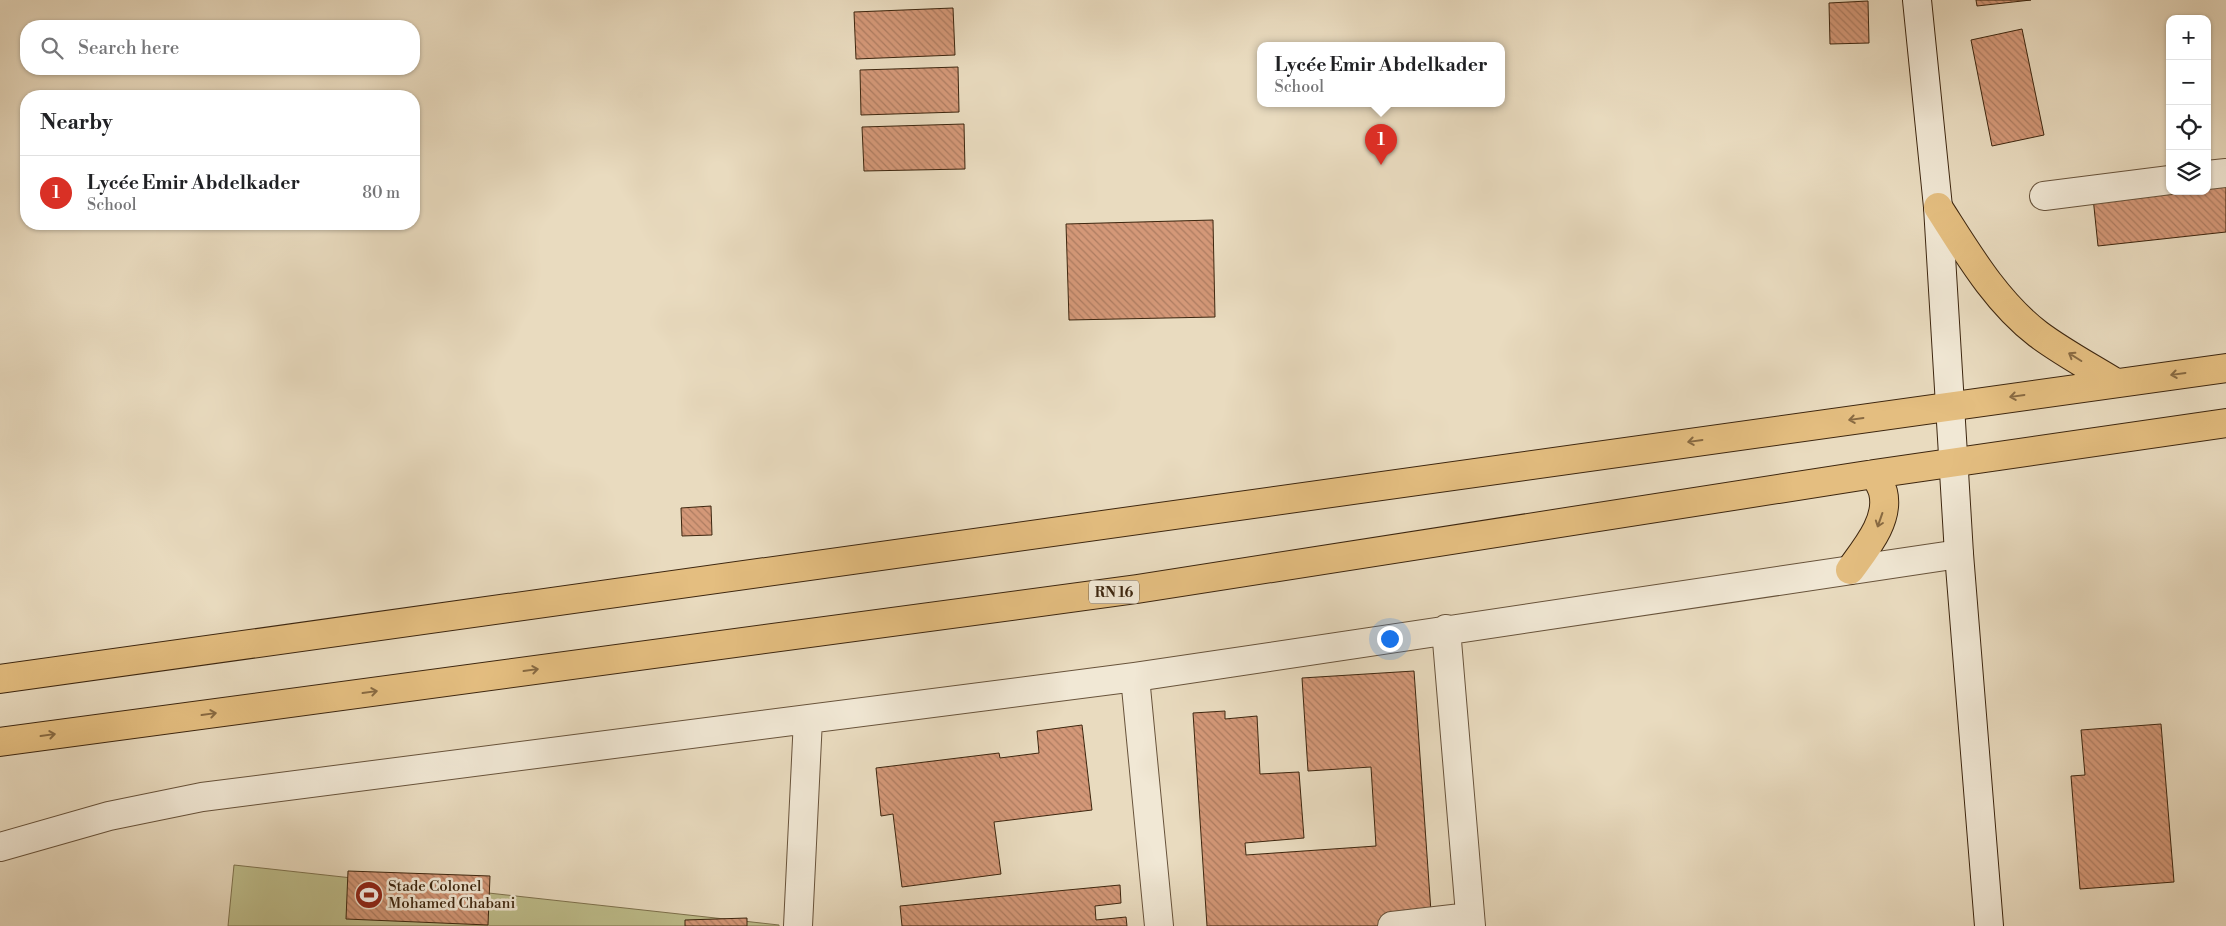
<!DOCTYPE html>
<html lang="en">
<head>
<meta charset="utf-8">
<style>
	body { margin:0; font-family:"Libre Bodoni",serif; background:#f6f6f6; color:#202124 }
	.controls { position:absolute; right:15px; top:15px; display:grid; overflow:hidden; border-radius:10px; box-shadow:0 1px 4px #0004 }
	.controls button { width:45px; height:45px; display:grid; place-items:center; padding:0; border:0; border-bottom:1px solid #e0e0e0; background:#fff; color:#202124; font:25px sans-serif }
	.you { position:absolute; left:1389px; top:638px; width:18px; height:18px; margin:-12px; border:4px solid #fff; border-radius:50%; background:#1a73e8; box-shadow:0 0 0 8px #1a73e833 }
	.badge { display:grid; place-items:center; width:32px; height:32px; border-radius:50%; background:#d93025; color:#fff; font-size:16px; font-weight:700 }
	.pin { position:absolute; translate:-50% -41px; filter:drop-shadow(0 1px 2px #0008) }
	.pin::after { content:''; position:absolute; top:26px; width:18px; height:15px; background:inherit; clip-path:polygon(0 0,100% 0,50% 100%) }
	.popup { position:absolute; left:1257px; top:42px; width:248px; height:65px; box-sizing:border-box; display:grid; place-content:center; border-radius:10px; background:#fff; filter:drop-shadow(0 1px 4px #0005); font-size:16px; white-space:nowrap; color:#757577 }
	.popup b { font-size:19px; color:#202124 }
	.popup::after { content:''; position:absolute; left:50%; top:100%; margin-left:-10px; border:10px solid transparent; border-top-color:#fff }
	.list { margin:0; padding:0; list-style:none }
	h2 { display:flex; justify-content:space-between; align-items:center; height:65px; margin:0; padding:0 20px; font-size:21px }
	h2 small { font-size:16px; font-weight:400; color:#757577 }
	.list li { display:grid; grid-template-columns:32px 1fr auto; gap:15px; align-items:center; box-sizing:border-box; height:75px; padding:0 20px; border-top:1px solid #e0e0e0 }
	.list b { display:block; font-size:19px; white-space:nowrap }
	.list p { margin:0; font-size:16px; white-space:nowrap; color:#757577 }
	.list em { font-size:16px; font-style:normal; color:#757577 }
	.icon { flex:none; width:28px; height:28px; fill:none; stroke:currentColor; stroke-width:2; stroke-linecap:round; stroke-linejoin:round }
	.map { position:relative; flex:none; width:2226px; height:926px; overflow:hidden }
	.search { position:absolute; background:#fff; box-shadow:0 1px 4px #0004; left:20px; top:20px; width:400px; height:55px; display:flex; align-items:center; gap:12px; box-sizing:border-box; padding:0 18px; border-radius:20px; color:#757577; font-size:19px }
	.panel { position:absolute; background:#fff; box-shadow:0 1px 4px #0004; left:20px; top:90px; width:400px; height:140px; border-radius:20px }
	.map>svg:first-child { display:block }
</style>
</head>
<body>
<div class="map">
<svg width="2226" height="926" viewBox="0 0 2226 926">
	<defs>
		<pattern id="building-back-hatch" width="6" height="6" patternUnits="userSpaceOnUse" patternTransform="scale(1.25)"><rect width="6" height="6" fill="#d49878"/><path d="M-1 5l2 2M0 0l6 6M5-1l2 2" fill="none" stroke="#ad7c61"/></pattern>
	</defs>
	<rect width="100%" height="100%" fill="#e9dbbf"/>
	<filter id="stains"><feTurbulence type="fractalNoise" baseFrequency=".004" numOctaves="4"/><feColorMatrix values="0 0 0 0 .2 0 0 0 0 .09 0 0 0 0 .02 0 0 0 .5 -.17"/></filter>
	<radialGradient id="worn" r=".72"><stop offset=".6" stop-color="#630" stop-opacity="0"/><stop offset="1" stop-color="#630" stop-opacity=".3"/></radialGradient>
	<path fill="#bebe8c" stroke="#7e724e" d="M234 865 779 925V926H228Z"/>
	<path fill="url(#building-back-hatch)" stroke="#3d260f" d="M1976 0H2031L1977 6Z
		M1868 1 1869 43 1830 44 1829 3Z
		M953 8 955 55 856 59 854 12Z
		M2022 29 2044 135 1992 146 1971 40Z
		M958 67 959 112 861 115 860 70Z
		M964 124 965 169 864 171 862 127Z
		M2226 162V232L2098 246 2091 178 2170 191H2207V165Z
		M1213 220 1215 317 1069 320 1066 224Z
		M711 506 712 535 682 536 681 508Z
		M1414 671 1432 926H1207L1193 713 1225 711V719L1257 716 1260 774 1299 772 1304 838 1245 843 1246 855 1376 846 1371 767 1308 771 1302 678Z
		M2161 724 2174 882 2080 889 2071 776 2085 775 2081 730Z
		M1082 725 1092 810 994 822 1001 874 902 887 893 814 881 816 876 768 999 753 1000 758 1039 753 1037 731Z
		M348 871 490 876 488 925 346 919Z
		M1120 885 1121 903 1095 906 1096 920 1126 917 1127 926H902L900 906Z
		M747 918V926H685V920Z"/>
	<g fill="none" stroke-linecap="round" stroke-linejoin="round">
		<defs>
			<path id="street" d="M2207 175 2226 173
				M2044 196 2170 180
				M1446 629 1471 926
				M1135 677 1159 926
				M0 847 109 816 202 797 1135 677 1959 554
				M798 926 808 719
				M1392 926 1470 917"/>
			<path id="secondary" d="M1917 0 1938 207 1959 554 1989 926"/>
			<path id="primary" d="M1938 207C1967 252 1995 301 2038 334 2062 352 2090 367 2116 383
				M1850 570C1866 548 1890 520 1883 492 1881 485 1877 479 1874 474
				M0 679 2226 368
				M0 742 1137 589 1874 474 2226 423"/>
		</defs>
		<use href="#street" stroke="#68533b" stroke-width="30"/>
		<use href="#secondary" stroke="#3d260f" stroke-width="30"/>
		<use href="#primary" stroke="#3d260f" stroke-width="30"/>
		<use href="#street" stroke="#f1e8d5" stroke-width="28"/>
		<use href="#secondary" stroke="#f1e8d5" stroke-width="28"/>
		<use href="#primary" stroke="#e4be80" stroke-width="28"/>
	</g>
	<defs><path id="oneway-shaft" d="M-6 0H5M1.5-3L5.5 0L1.5 3" fill="none" stroke-width="1.6" stroke-linecap="round" stroke-linejoin="round" transform="scale(1.25)"/></defs>
	<g stroke="#886a42">
		<use href="#oneway-shaft" transform="translate(2075 357) rotate(-148)"/>
		<use href="#oneway-shaft" transform="translate(2178 374) rotate(172)"/>
		<use href="#oneway-shaft" transform="translate(2017 396) rotate(172)"/>
		<use href="#oneway-shaft" transform="translate(1856 419) rotate(172)"/>
		<use href="#oneway-shaft" transform="translate(1695 441) rotate(172)"/>
		<use href="#oneway-shaft" transform="translate(1880 520) rotate(109)"/>
		<use href="#oneway-shaft" transform="translate(531 670) rotate(-8)"/>
		<use href="#oneway-shaft" transform="translate(370 692) rotate(-8)"/>
		<use href="#oneway-shaft" transform="translate(209 714) rotate(-8)"/>
		<use href="#oneway-shaft" transform="translate(48 735) rotate(-8)"/>
	</g>
	<defs>
		<symbol id="stadium-disc" viewBox="-11 -11 22 22"><circle r="9.5" fill="#8f2418" stroke="#f1e8d5"/><path d="M0-5a6.5 5 0 1 0 0 10a6.5 5 0 1 0 0-10ZM-3.5-1.8h7v3.6h-7Z" fill="#fff"/></symbol>
	</defs>
	<g fill-rule="evenodd">
		<use href="#stadium-disc" x="353" y="879" width="32" height="32"/>
	</g>
	<g text-anchor="middle" stroke-width="5" stroke-linejoin="round" paint-order="stroke">
		<rect fill="#f1e8d5" stroke="#73604a" stroke-width="1" x="1089" y="580.5" width="50" height="23" rx="4"/>
		<g font-size="14" font-weight="bold" fill="#3d260f">
			<text x="1114" y="597">RN 16</text>
		</g>
		<g font-size="15" fill="#3d260f" stroke="#f1e8d5" text-anchor="start">
			<text x="388" y="891">Stade Colonel<tspan x="388" dy="17">Mohamed Chabani</tspan></text>
		</g>
	</g>
	<rect width="100%" height="100%" filter="url(#stains)"/>
	<rect width="100%" height="100%" fill="url(#worn)"/>
</svg>
<div class="controls">
<button>+</button>
<button>−</button>
<button><svg class="icon" aria-label="locate" viewBox="0 0 24 24"><circle cx="12" cy="12" r="6"/><path d="M12 2v4M12 18v4M2 12h4M18 12h4"/></svg></button>
<button><svg class="icon" aria-label="layers" viewBox="0 0 24 24"><path d="M12 4l9 5-9 5-9-5zM3 14l9 5 9-5"/></svg></button>
</div>
<div class="you"></div>
<div class="pin badge" style="left:1381px;top:165px">1</div>
<div class="popup"><b>Lycée Emir Abdelkader</b>School</div>
<div class="search"><svg class="icon" aria-label="search" viewBox="0 0 24 24"><circle cx="10" cy="10" r="6"/><path d="M15 15l6 6"/></svg>Search here</div>
<section class="panel">
<h2>Nearby<small></small></h2>
<ul class="list">
<li><span class="badge">1</span><div><b>Lycée Emir Abdelkader</b><p>School</p></div><em>80 m</em></li>
</ul>
</section>
</div>
</body>
</html>
